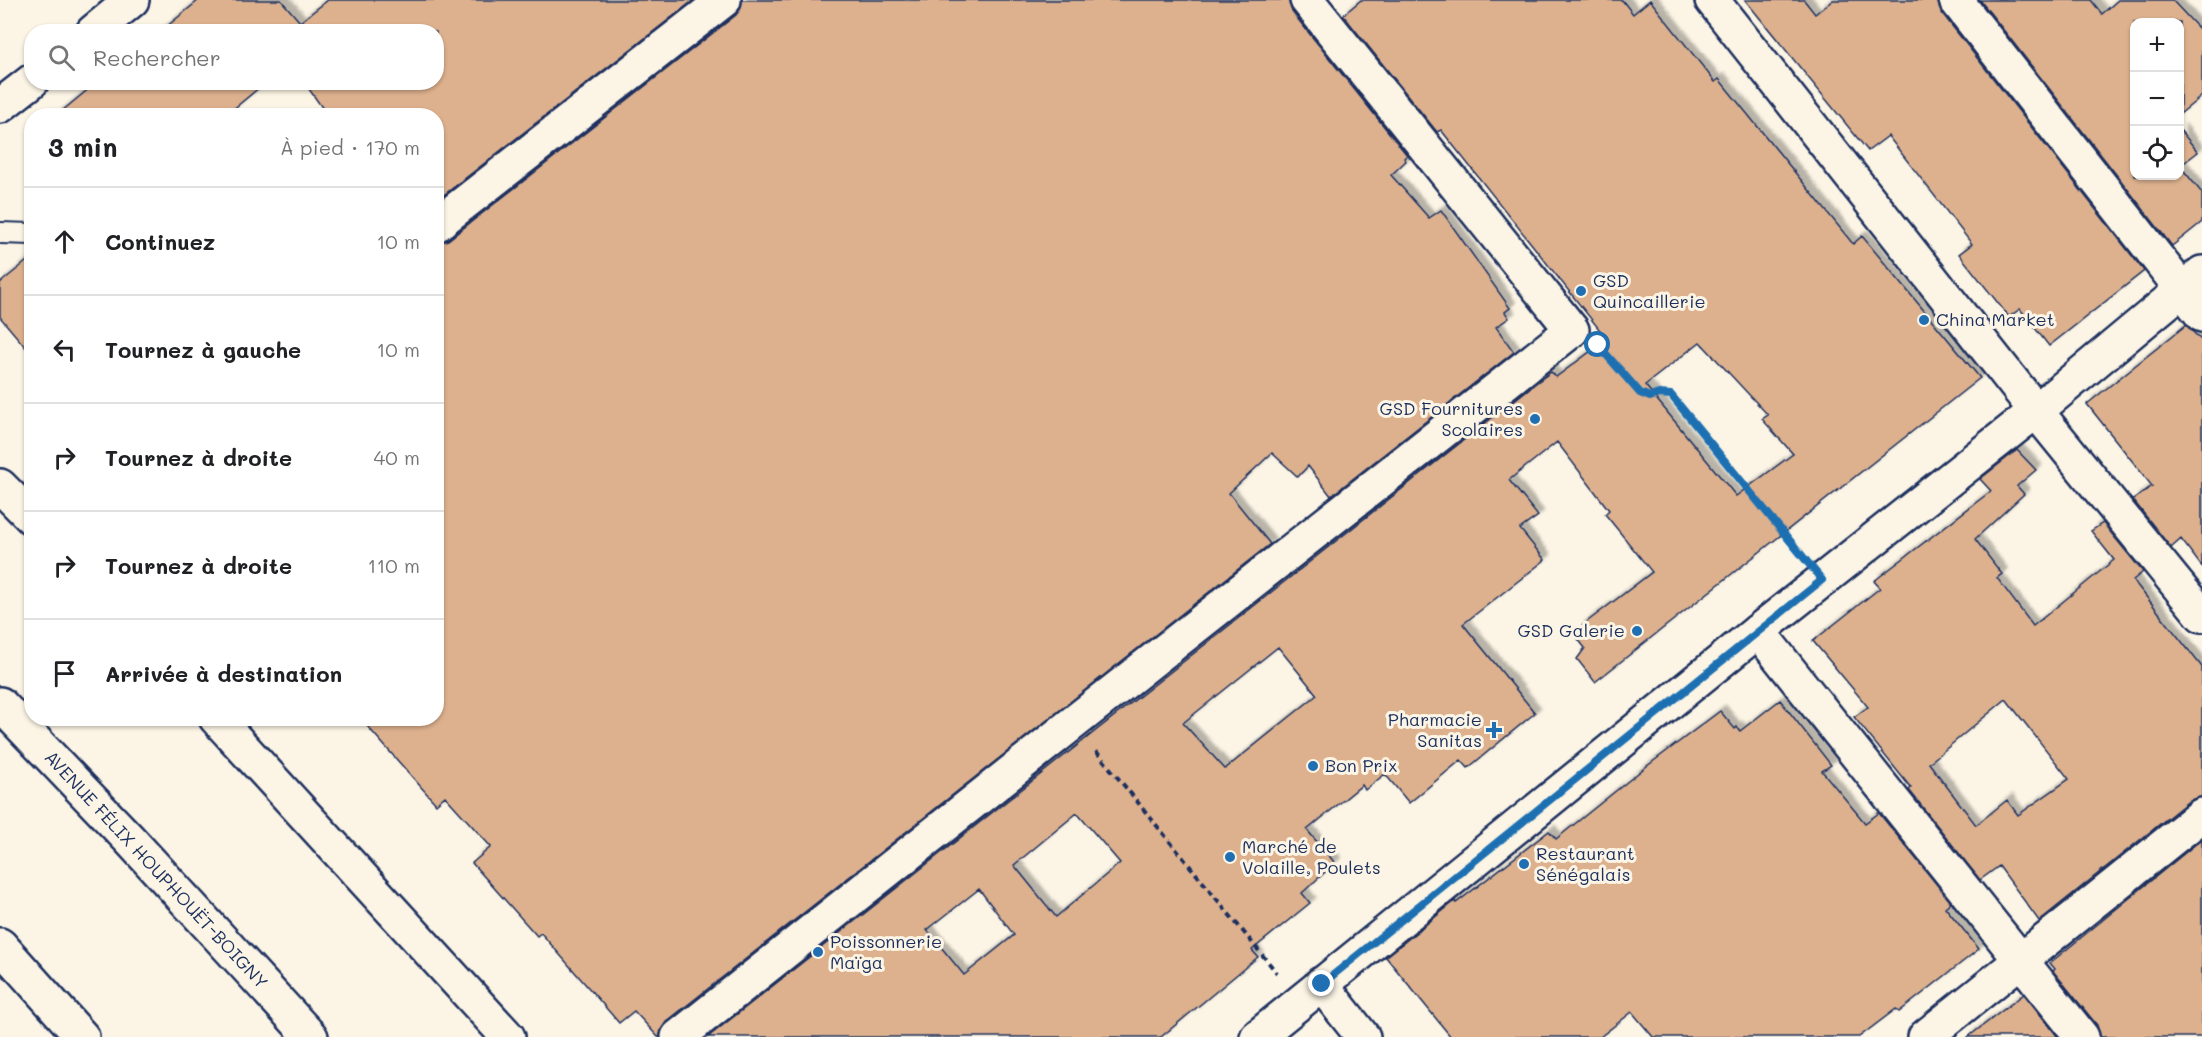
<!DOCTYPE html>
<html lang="fr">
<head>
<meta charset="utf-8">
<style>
	body { margin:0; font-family:Mali,sans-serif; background:#f2f2f2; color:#202124 }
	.controls { position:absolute; right:18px; top:18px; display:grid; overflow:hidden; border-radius:12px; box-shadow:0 2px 4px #0004 }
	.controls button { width:54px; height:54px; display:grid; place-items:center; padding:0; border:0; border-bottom:2px solid #e0e0e0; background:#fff; color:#202124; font:30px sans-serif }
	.stop { position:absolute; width:18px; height:18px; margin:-14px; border:4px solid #1f6fb2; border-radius:50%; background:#fff }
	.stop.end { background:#1f6fb2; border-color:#fff; box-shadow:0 2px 6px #0008 }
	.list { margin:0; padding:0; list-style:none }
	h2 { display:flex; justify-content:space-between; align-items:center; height:78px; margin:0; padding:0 24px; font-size:26px }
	h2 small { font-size:20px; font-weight:400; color:#757577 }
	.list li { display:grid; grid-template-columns:39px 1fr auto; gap:18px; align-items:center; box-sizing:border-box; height:108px; padding:0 24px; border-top:2px solid #e0e0e0 }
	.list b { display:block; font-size:22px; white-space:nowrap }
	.list em { font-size:20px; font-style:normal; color:#757577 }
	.icon { flex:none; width:33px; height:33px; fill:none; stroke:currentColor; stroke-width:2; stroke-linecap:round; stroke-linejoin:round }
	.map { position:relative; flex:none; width:2202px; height:1037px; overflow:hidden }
	.search { position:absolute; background:#fff; box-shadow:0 2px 4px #0004; left:24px; top:24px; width:420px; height:66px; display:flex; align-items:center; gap:15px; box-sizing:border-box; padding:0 21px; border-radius:24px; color:#757577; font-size:22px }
	.panel { position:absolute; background:#fff; box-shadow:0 2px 4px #0004; left:24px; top:108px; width:420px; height:618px; border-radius:24px }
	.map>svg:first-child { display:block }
</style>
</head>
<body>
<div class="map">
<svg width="2202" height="1037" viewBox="0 0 2202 1037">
	<defs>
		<filter id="shadow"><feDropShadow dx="5.5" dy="-5.5" stdDeviation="1.5" flood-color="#0004"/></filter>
	</defs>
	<rect width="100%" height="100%" fill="#fcf5e5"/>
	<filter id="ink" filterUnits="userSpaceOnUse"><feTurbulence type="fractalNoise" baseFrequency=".0167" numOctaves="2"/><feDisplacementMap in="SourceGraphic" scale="12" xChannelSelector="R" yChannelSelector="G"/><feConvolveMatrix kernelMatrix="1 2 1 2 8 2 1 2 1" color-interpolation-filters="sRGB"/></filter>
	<g filter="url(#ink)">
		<path fill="#ddb18e" stroke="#1b2f5e" stroke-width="1.5" fill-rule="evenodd" filter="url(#shadow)" d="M199 0H281L300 22 328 0H694L436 201V116H328L304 82H436V32H160Z
			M742 0H1289L1292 12 1407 155 1404 158 1406 161 1391 175 1429 218 1441 210 1510 308 1505 312 1509 318 1496 327 1514 352 1331 496 1308 466 1298 477 1272 453 1229 493 1270 544 666 1022 661 1030 660 1037H658L634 1011 619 1023 541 933 537 936 472 863 491 847 445 796 436 804 360 718H436V243L448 240 736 15 741 8Z
			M1361 0H1622L1633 14 1650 0 1715 82 1719 79 1853 244 1862 236 1980 378 1595 682 1577 659 1585 648 1578 639 1585 633 1580 627 1652 572 1605 514 1609 510 1557 442 1509 480 1538 516 1520 529 1545 560 1463 624 1535 713 1468 768 1461 760 1409 803 1385 774 1365 790 1362 785 1307 830 1335 863 1302 893 1310 903 1252 950 1258 957 1161 1037H708L1536 383 1551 372 1556 377 1607 339 1441 130 1437 132 1343 15ZM1700 342 1768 415 1762 419 1793 454 1736 496 1645 385ZM1278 647 1317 695 1225 769 1183 723ZM1077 813 1120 863 1056 917 1014 865ZM979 889 1014 935 964 975 927 930Z
			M1745 0H1804L1815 14 1833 0H1938L1941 12 2144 271 2049 346 2020 309 2009 317 1959 254 1972 244 1888 136 1868 151Z
			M1980 0H2091L2102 14 2118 0H2172L2202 32V96L2180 114V22H2134V176H2180V130L2198 152 2180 166 2202 193V222L2172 246Z
			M97 82H266L225 116H56Z
			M32 257V355L0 317V283Z
			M2186 325 2202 341V567L2181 539 2171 548 2133 500 2152 486 2087 404Z
			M2017 450 2036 470 2017 486 2024 494 1975 539 2002 574 1997 578 2033 626 2114 560 2091 531 2103 523 2143 572 2133 580 2202 667V797L2190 800 2039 921 1999 866 1980 880 1909 790 1911 788 1854 717 1868 707 1813 641 1880 588 1874 581 1991 491 1980 479ZM2006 699 2069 779 2018 815 2007 800 1976 825 1929 763Z
			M1780 700 1831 765 1822 771 1865 823 1879 813 1951 902 1945 907 1979 949 1899 1012 1896 1009 1859 1037H1653L1632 1012 1600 1037H1451L1386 957 1455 901 1456 903 1549 831 1556 839 1643 769 1720 711 1735 729 1737 727 1740 731Z
			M2202 839V1037H2100L2097 1025 2053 971 2055 969 2050 963Z
			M2024 994 2058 1037H1968Z"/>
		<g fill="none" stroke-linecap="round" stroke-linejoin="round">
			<defs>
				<path id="lane" d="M0 233 32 234"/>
				<path id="street" d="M1712 0 2036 411 2202 615
					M1956 0 2202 315
					M436 225 724 0
					M1758 631 2082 1037
					M1321 984 1363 1037
					M678 1037 1073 723 1572 330 1307 0
					M1925 1037 2202 815"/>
				<path id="secondary" d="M93 32 132 0
					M0 106 32 81
					M0 486 32 518
					M216 718 508 1037
					M0 945 82 1037
					M1257 1037 1758 631 2036 411 2202 273"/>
				<path id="highway" d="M0 704 130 840 311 1037"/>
			</defs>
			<use href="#lane" stroke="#1b2f5e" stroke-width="24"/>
			<use href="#street" stroke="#1b2f5e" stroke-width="38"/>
			<use href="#secondary" stroke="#1b2f5e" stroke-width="38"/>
			<use href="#highway" stroke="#1b2f5e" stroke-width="38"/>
			<path stroke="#1b2f5e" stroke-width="4" stroke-dasharray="6 4.5" stroke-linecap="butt" d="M1602 349 1640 393 1650 397 1659 394 1671 395 1799 552
				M1096 751 1277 973"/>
			<use href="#lane" stroke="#fcf5e5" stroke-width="20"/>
			<use href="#street" stroke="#fcf5e5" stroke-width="33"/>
			<use href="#secondary" stroke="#fcf5e5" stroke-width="33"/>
			<use href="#highway" stroke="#fcf5e5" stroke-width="33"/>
		</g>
	</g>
	<g fill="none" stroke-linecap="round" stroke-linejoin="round" filter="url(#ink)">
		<path stroke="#1f6fb2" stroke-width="8" d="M1322 984 1822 580 1671 395 1659 394 1650 397 1640 393 1598 345"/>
	</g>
	<g fill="#1f6fb2" stroke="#fcf5e5" stroke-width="2">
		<circle cx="1581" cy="291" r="6"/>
		<circle cx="1924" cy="320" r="6"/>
		<circle cx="1535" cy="419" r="6"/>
		<circle cx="1637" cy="631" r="6"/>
		<path d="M1491 721h6v6h6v6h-6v6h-6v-6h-6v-6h6z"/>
		<circle cx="1313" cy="766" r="6"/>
		<circle cx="1230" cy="857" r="6"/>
		<circle cx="1524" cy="864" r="6"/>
		<circle cx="818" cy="952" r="6"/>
	</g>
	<g text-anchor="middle" stroke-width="6" stroke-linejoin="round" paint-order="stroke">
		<g font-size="18" fill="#1b2f5e" stroke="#fcf5e5" text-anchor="start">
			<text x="1593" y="287">GSD<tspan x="1593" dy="21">Quincaillerie</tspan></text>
			<text x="1936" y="326">China Market</text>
			<text x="1523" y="415" text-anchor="end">GSD Fournitures<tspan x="1523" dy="21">Scolaires</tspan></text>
			<text x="1625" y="637" text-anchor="end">GSD Galerie</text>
			<text x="1482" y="726" text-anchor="end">Pharmacie<tspan x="1482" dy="21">Sanitas</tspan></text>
			<text x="1325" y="772">Bon Prix</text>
			<text x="1242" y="853">Marché de<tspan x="1242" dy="21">Volaille, Poulets</tspan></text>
			<text x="1536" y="860">Restaurant<tspan x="1536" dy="21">Sénégalais</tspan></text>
			<text x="830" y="948">Poissonnerie<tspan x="830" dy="21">Maïga</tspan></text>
		</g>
		<g font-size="18" fill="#1b2f5e" stroke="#fcf5e5">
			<text transform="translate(156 870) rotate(47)" y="6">AVENUE FÉLIX HOUPHOUËT-BOIGNY</text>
		</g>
	</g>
</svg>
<div class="controls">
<button>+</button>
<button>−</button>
<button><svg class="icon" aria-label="locate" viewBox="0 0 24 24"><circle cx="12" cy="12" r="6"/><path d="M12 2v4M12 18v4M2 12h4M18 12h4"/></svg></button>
</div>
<div class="stop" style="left:1598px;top:345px"></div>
<div class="stop end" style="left:1322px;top:984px"></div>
<div class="search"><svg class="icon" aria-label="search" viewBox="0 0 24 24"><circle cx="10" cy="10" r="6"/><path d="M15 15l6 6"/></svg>Rechercher</div>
<section class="panel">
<h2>3 min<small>À pied · 170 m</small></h2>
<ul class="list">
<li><svg class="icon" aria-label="ahead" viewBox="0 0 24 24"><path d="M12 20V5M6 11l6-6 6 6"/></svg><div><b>Continuez</b></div><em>10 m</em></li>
<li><svg class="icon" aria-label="left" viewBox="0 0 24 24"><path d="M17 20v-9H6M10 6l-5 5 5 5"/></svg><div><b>Tournez à gauche</b></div><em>10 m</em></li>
<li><svg class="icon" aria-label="right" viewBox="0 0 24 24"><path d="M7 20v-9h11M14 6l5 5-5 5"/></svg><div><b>Tournez à droite</b></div><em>40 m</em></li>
<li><svg class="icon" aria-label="right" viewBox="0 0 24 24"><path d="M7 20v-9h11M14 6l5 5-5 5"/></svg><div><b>Tournez à droite</b></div><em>110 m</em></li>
<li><svg class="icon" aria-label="arrive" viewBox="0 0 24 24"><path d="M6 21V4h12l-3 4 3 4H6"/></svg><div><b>Arrivée à destination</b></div></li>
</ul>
</section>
</div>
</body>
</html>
